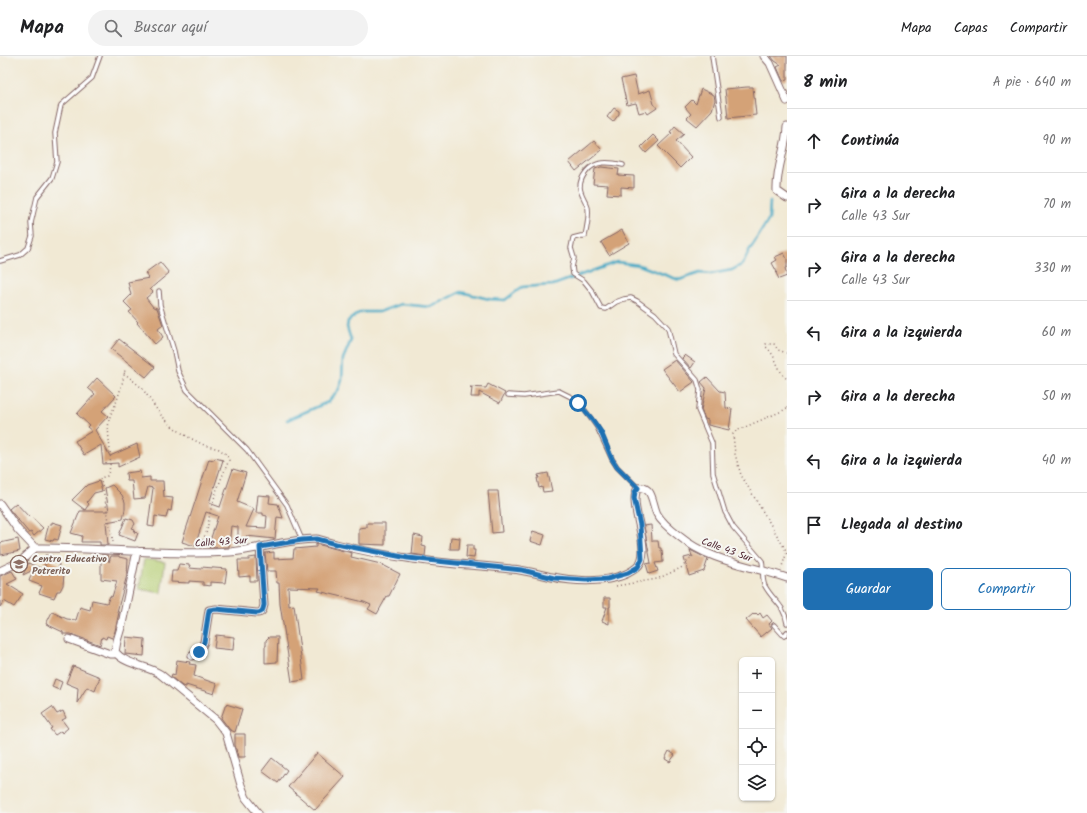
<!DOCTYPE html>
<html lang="es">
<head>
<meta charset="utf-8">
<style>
	body { margin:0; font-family:Kalam,sans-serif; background:#f2f2f2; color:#202124 }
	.controls { position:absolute; right:12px; bottom:12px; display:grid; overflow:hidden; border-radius:6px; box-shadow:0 1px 3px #0004 }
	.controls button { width:36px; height:36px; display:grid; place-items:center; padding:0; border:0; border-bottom:1px solid #e0e0e0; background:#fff; color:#202124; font:20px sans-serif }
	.stop { position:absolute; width:12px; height:12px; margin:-9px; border:3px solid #1f6fb2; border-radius:50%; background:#fff }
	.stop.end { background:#1f6fb2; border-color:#fff; box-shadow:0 1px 4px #0008 }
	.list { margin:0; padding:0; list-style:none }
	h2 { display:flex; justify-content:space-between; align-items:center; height:52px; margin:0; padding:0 16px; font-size:17px }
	h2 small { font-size:13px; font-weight:400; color:#757577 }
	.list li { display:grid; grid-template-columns:26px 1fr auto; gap:12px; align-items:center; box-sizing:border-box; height:64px; padding:0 16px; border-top:1px solid #e0e0e0 }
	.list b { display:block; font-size:15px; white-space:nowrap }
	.list p { margin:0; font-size:13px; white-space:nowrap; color:#757577 }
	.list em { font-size:13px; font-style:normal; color:#757577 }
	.actions { display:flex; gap:8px; padding:12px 16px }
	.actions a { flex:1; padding:9px 0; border:1px solid #1f6fb2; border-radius:6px; text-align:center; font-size:14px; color:#1f6fb2 }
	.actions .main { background:#1f6fb2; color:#fff }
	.icon { flex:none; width:22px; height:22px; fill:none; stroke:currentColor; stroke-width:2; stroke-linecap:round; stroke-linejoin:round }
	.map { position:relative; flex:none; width:787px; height:757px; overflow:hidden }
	header { display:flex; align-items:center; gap:24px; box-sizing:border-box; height:56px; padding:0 20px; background:#fff; border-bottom:1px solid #e0e0e0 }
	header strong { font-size:19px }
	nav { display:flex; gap:22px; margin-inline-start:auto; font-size:14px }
	.search { width:280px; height:36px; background:#f2f2f2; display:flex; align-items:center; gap:10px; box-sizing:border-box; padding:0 14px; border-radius:22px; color:#757577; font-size:15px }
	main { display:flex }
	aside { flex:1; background:#fff }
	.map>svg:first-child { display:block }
</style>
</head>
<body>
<header>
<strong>Mapa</strong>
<div class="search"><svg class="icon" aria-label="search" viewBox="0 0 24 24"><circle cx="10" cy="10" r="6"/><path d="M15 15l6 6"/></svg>Buscar aquí</div>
<nav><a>Mapa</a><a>Capas</a><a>Compartir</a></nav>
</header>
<main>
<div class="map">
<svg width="787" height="757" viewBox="0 0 787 757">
	<rect width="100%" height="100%" fill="#f6f6f2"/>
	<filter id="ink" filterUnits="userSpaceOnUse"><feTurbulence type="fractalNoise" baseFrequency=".025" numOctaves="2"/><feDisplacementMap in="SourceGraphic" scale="8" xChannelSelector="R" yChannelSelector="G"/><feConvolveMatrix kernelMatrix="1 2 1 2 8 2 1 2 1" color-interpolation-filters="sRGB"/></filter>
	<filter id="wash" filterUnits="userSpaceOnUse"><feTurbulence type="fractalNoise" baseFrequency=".012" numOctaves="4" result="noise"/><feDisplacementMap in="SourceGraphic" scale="16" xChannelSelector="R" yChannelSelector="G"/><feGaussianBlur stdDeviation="0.9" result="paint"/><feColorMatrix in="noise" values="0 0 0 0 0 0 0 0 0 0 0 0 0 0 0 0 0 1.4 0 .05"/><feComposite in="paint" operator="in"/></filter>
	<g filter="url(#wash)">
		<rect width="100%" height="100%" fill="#f1e9d4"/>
		<path fill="#b5cd72" stroke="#80764e" d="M144 503 165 506 161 537 139 533Z"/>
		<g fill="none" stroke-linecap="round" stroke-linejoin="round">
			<path stroke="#46aac6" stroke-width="2.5" d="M287 364 328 346 339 333 342 324 343 303 351 284 347 271 348 265 360 256H379L401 248 431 251 461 236 489 243 505 244 522 231 553 229 617 206 639 209 679 224 700 217 711 218 732 214 743 208 749 195 769 163 770 146"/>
		</g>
		<g id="blocks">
			<path fill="#d4a277" d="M771 0H787V24L783 25 777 11 781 9 775 5Z
				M634 20 638 38 650 34 654 48 657 52 648 58 646 55 639 57 636 47 627 49 621 23Z
				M747 31H753L756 59 728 62 725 33Z
				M701 33 714 39 715 44 712 54 697 70 687 62 691 58 685 51 692 44 696 48Z
				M614 52 619 55V58L613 66 607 61Z
				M675 70 684 78 676 85 691 101 680 112 658 90 672 77 670 76Z
				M653 79 659 85 646 97 641 91Z
				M594 85 602 94 576 115 569 106Z
				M601 111 619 113 618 119 634 120V132L621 131V139L607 138 608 129 593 128 595 113Z
				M622 174 629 187 609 199 601 186Z
				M784 197 787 203V211L785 212 787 220 779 223 776 217 777 216 772 207 777 204 775 201Z
				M160 206 169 217 150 233 153 236 146 242 153 251 157 252 163 269 158 273 163 281 155 288 137 267 138 266 129 256 132 254 124 246 131 239 128 226 149 222 145 217Z
				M119 283 155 311 146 321 111 293Z
				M685 299 695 306 691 312 682 302Z
				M675 304 694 326 680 336 662 313Z
				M707 321 720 335 725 336 726 352 732 353 729 374 708 369V364L705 363 701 354 706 332 701 326Z
				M97 322 116 340 102 355 108 360 95 374 110 400 137 388 140 401 118 411V407L103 408 101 389 84 399 75 385 92 375 87 371 89 369 77 358 95 338 88 332Z
				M488 328 505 337 500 347 479 336V341H471L472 332 470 331 486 332Z
				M215 402 223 404 209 447 220 451 233 413 246 417 237 446 254 453 246 471 266 472 267 460 263 459V457H256L258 439 270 440 269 447 278 448 283 462 277 461 275 483 246 480V482L238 483V471L231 470 229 491 211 492 208 491 218 460 206 456 195 490 182 486 209 403 214 404Z
				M140 415 141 422 150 421V425H163L164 441 173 442 171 455 168 454 166 462 155 460 154 471 148 470 153 432 148 431 145 442 134 443 132 425H127L126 417Z
				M548 417 552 435 543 436 542 431 539 432 537 422H539L538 419Z
				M99 425 102 435 94 437 87 446 89 448 85 454 72 444 87 429Z
				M112 429 122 439 125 446V453L123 463 106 466 108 489H100V486H81L82 480 71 477 80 455H109L105 432Z
				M488 435H498L502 476 492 477Z
				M16 447 29 461 30 460 43 472 34 480 31 476 29 477 9 453Z
				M126 462 133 464 135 468 132 472 135 473 134 476 138 477 135 485 119 479Z
				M52 466 62 469 58 484 54 483 53 485 45 483 49 468H52Z
				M367 467H385V489L359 488V472L367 471Z
				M651 469 652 485H658L659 492H661V495L662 494 663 506 655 507 658 515 649 518 646 508 651 507 644 470Z
				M533 475 545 479 542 489 530 485Z
				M414 479 423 481 422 490 426 491 425 500 412 498Z
				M451 481 460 482 459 493H450Z
				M18 483 20 495 1 499 0 487Z
				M316 488 352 497 351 501 381 508 400 518 389 540H387L377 558 368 553 371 549 364 546 318 535 320 532 288 531 289 550 294 549 304 624 292 626 280 548 279 527H277L276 515H267L265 497 274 496V503L293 502 294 493 316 491Z
				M467 489H473V494H475L474 502 466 501Z
				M690 494 708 503 704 515 689 520 684 502 692 500Z
				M45 499 53 500 52 505 59 508 58 516 64 518 63 529 60 535H57L54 542 39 537 42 530 29 525 33 514 23 519 28 507 45 514Z
				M101 499H108L109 506 111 500H119V501L128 503 127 519 117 556H119L115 575 112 582 107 580 106 583 102 581 100 589 71 578H63V576L46 568 52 556 67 563 76 564 80 551 90 554 92 544 107 547 110 540 112 541 117 525 101 523Z
				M256 501 257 525H250V520L239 521 238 504H249V502Z
				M179 508 190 509 189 512 201 513V511L227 513 225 527 210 526V530L203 529V526L189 525V527L171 526 172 515H177Z
				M12 515 17 523 7 528 23 538 14 551 4 545 0 551V520Z
				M604 542H610V551H609V568L602 565 607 551H604Z
				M756 557 758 559 760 557 763 562 767 559 772 565 769 568 772 572 761 581 746 564 753 558 754 559Z
				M216 579 234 581 233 594 214 592Z
				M126 581 145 583 144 600 125 598Z
				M269 581H278L277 606 265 607V590H266V584Z
				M177 604 190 606 189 608 196 609 194 620 217 628 214 638 186 629V631L182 630 171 621 172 618 175 619Z
				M73 610 100 621 95 635 87 631 77 647 78 632 66 627Z
				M55 623 62 626 59 634 52 631Z
				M226 648 242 653 235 676 230 674 221 662Z
				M52 651 57 658 63 655 66 662 62 664 68 672 62 677 61 675 55 679 50 673 52 672 42 658Z
				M235 678H245V701H238L235 689Z
				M669 695 675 699 670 706 665 703Z
				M317 697 345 721 315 754 288 731Z
				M272 702 287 714 278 727 262 715Z"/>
		</g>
	</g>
	<g filter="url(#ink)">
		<use href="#blocks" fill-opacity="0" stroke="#846666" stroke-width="1"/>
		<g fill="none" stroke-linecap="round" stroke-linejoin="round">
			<defs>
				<path id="service" d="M712 0 721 61
					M623 109C610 106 595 104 586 116 582 121 580 125 580 131 580 138 586 145 588 152 589 160 587 171 585 180H581L573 182 571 192 574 202 572 211 573 218 584 225 592 235 601 252 606 253 616 246 624 243 631 242 637 245 655 258 668 272 674 298 697 324 700 334 698 354 712 387 713 417 725 456 733 471 762 505C764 513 761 522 765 530 773 545 784 548 787 567
					M0 205 20 199 28 192 32 180 31 167 37 141 52 122 57 106 55 77 61 49 92 22 100 0
					M159 235 160 249 174 295 178 315 187 334 247 394 287 449 302 484
					M508 339 524 340 559 335 573 342 584 353 597 371 612 403 617 411 638 432
					M774 569 784 580 787 576"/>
				<path id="minor" d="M764 0 770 7 787 45
					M787 71C786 94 776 111 777 135L787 142
					M0 448 18 474 35 492
					M35 492C100 491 165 500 230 496 258 494 287 483 316 483 323 484 329 487 336 488 359 494 384 499 407 502 442 508 477 509 511 513 525 514 538 518 552 521 576 526 616 528 636 512 656 497 626 449 638 432 653 429 652 448 657 458 662 467 671 474 679 480 710 506 750 509 787 522
					M137 495 122 568 117 585 115 596C126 609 146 609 160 618L216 664 226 677 241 729 246 742 258 757
					M0 515 21 505 35 492
					M69 583 110 598H114L115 596
					M192 600 199 596 204 586 209 554 216 553 257 557C262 557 263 554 264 549L260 491"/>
			</defs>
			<use href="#service" stroke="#846666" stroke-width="5.5"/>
			<use href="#minor" stroke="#846666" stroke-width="9"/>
			<path stroke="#846666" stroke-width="1.5" stroke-dasharray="1 3" stroke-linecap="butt" d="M787 297 778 294 774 288H766V291C777 300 777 315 787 323
				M124 317 142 332 160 358 173 371 188 381 204 389 219 393 226 398 229 404 217 433 210 456 207 475 200 490
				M787 352 782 355 736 375 733 378 735 398 741 419 787 496
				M113 486 103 433 100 422 107 420C115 403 106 383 109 364 111 356 116 349 118 341 121 332 124 322 125 313
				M781 513 787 496
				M616 530 657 523 681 512 695 498"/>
			<use href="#service" stroke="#fff" stroke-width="3.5"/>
			<use href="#minor" stroke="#fff" stroke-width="7"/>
		</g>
	</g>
	<g fill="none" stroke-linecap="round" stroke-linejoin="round" filter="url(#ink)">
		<path stroke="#1f6fb2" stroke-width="5" d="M199 596 204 586 209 554 216 553 257 557C262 557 263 554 264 549L260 491 302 484 317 483 336 488 408 502 522 514 554 522 586 524 607 523 628 517 638 511 642 503 640 469 634 442 635 436 638 432 617 411 612 403 601 376 591 362 578 347"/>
	</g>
	<defs>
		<symbol id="school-ring" viewBox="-11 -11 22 22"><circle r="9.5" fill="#f6f6f2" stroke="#8d6e63" stroke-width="1.5"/><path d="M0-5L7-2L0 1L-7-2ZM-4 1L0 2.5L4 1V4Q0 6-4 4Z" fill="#8d6e63"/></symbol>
	</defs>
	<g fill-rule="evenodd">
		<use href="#school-ring" x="9" y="498" width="20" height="20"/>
	</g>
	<g text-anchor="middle" stroke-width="4" stroke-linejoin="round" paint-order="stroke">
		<g font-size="10" fill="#4a1f2b" stroke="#f6f6f2">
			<text transform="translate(221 485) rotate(-4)" y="4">Calle 43 Sur</text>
			<text transform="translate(727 493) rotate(20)" y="4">Calle 43 Sur</text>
		</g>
		<g font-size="10" font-weight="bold" fill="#785e54" stroke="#f6f6f2" text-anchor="start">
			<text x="32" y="506">Centro Educativo<tspan x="32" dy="12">Potrerito</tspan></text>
		</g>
	</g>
</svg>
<div class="controls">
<button>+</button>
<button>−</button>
<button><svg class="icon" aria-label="locate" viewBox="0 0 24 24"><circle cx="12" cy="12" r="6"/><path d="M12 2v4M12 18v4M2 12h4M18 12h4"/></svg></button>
<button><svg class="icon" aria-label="layers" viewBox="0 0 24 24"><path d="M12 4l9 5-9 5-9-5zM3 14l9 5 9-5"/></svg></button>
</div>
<div class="stop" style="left:578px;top:347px"></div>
<div class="stop end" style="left:199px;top:596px"></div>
</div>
<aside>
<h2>8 min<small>A pie · 640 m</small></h2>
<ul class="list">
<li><svg class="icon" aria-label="ahead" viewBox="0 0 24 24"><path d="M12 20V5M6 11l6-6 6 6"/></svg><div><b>Continúa</b></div><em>90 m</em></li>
<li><svg class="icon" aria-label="right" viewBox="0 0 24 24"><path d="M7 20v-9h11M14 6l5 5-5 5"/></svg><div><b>Gira a la derecha</b><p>Calle 43 Sur</p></div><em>70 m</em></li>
<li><svg class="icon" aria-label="right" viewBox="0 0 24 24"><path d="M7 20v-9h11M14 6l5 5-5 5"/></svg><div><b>Gira a la derecha</b><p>Calle 43 Sur</p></div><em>330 m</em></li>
<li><svg class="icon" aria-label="left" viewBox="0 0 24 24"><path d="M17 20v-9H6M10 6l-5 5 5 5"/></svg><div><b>Gira a la izquierda</b></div><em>60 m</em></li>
<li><svg class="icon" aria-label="right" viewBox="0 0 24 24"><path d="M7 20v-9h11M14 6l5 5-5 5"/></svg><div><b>Gira a la derecha</b></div><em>50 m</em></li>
<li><svg class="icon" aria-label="left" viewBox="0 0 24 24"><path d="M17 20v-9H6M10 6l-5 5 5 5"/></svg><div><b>Gira a la izquierda</b></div><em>40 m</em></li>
<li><svg class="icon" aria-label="arrive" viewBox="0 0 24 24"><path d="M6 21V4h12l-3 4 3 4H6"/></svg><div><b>Llegada al destino</b></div></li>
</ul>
<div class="actions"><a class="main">Guardar</a><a>Compartir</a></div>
</aside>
</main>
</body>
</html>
